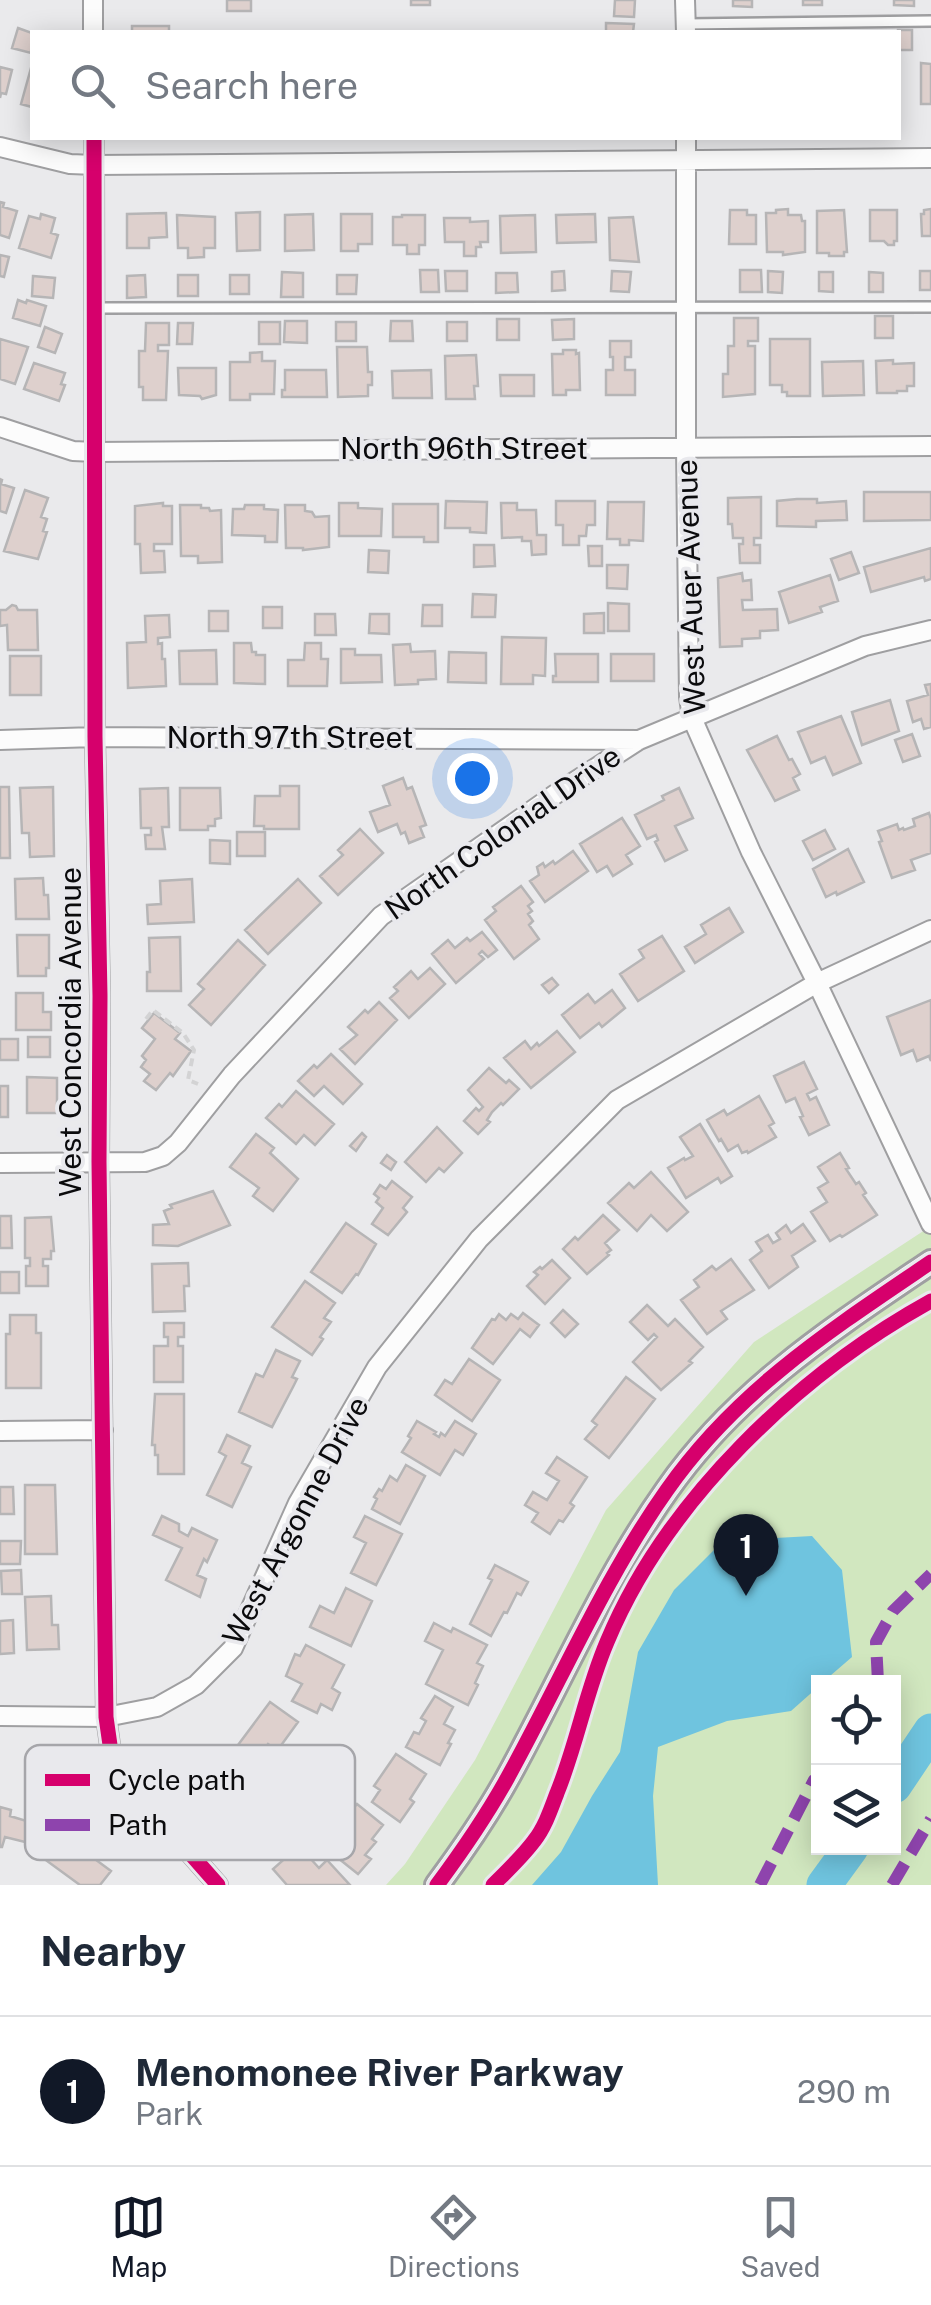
<!DOCTYPE html>
<html lang="en">
<head>
<meta charset="utf-8">
<style>
	body { margin:0; font-family:"Public Sans",sans-serif; background:#f6f6f7; color:#1f2937 }
	.controls { position:absolute; right:30px; bottom:30px; display:grid; overflow:hidden; border-radius:0px; box-shadow:0 5px 25px #0003 }
	.controls button { width:90px; height:90px; display:grid; place-items:center; padding:0; border:0; border-bottom:2px solid #e0e1e3; background:#fff; color:#1f2937; font:50px sans-serif }
	.you { position:absolute; left:472px; top:778px; width:35px; height:35px; margin:-25px; border:8px solid #fff; border-radius:50%; background:#1a73e8; box-shadow:0 0 0 15px #1a73e833 }
	.badge { display:grid; place-items:center; width:65px; height:65px; border-radius:50%; background:#111827; color:#fff; font-size:32px; font-weight:700 }
	.pin { position:absolute; translate:-50% -82px; filter:drop-shadow(0 2px 5px #0008) }
	.pin::after { content:''; position:absolute; top:52px; width:35px; height:30px; background:inherit; clip-path:polygon(0 0,100% 0,50% 100%) }
	.list { margin:0; padding:0; list-style:none }
	h2 { display:flex; justify-content:space-between; align-items:center; height:130px; margin:0; padding:0 40px; font-size:42px }
	h2 small { font-size:32px; font-weight:400; color:#747a83 }
	.list li { display:grid; grid-template-columns:65px 1fr auto; gap:30px; align-items:center; box-sizing:border-box; height:150px; padding:0 40px; border-top:2px solid #e0e1e3 }
	.list b { display:block; font-size:38px; white-space:nowrap }
	.list p { margin:0; font-size:32px; white-space:nowrap; color:#747a83 }
	.list em { font-size:32px; font-style:normal; color:#747a83 }
	.icon { flex:none; width:55px; height:55px; fill:none; stroke:currentColor; stroke-width:2; stroke-linecap:round; stroke-linejoin:round }
	.map { position:relative; flex:none; width:931px; height:1885px; overflow:hidden }
	.search { position:absolute; background:#fff; box-shadow:0 5px 25px #0003; left:30px; right:30px; top:30px; height:110px; display:flex; align-items:center; gap:25px; box-sizing:border-box; padding:0 35px; border-radius:0px; color:#747a83; font-size:38px }
	.sheet { height:280px; background:#fff }
	nav { display:flex; justify-content:space-around; align-items:center; box-sizing:border-box; height:140px; border-top:2px solid #e0e1e3; background:#fff; font-size:28px; color:#747a83 }
	nav a { display:grid; justify-items:center; gap:5px }
	nav .on { color:#111827 }
	.map>svg:first-child { display:block }
</style>
</head>
<body>
<div class="map">
<svg width="931" height="1885" viewBox="0 0 931 1885">
	<rect width="100%" height="100%" fill="#eaeaec"/>
	<path fill="#d1e7bf" fill-rule="evenodd" d="M931 1226V1885H386L405 1864 475 1760 606 1510 754 1342ZM818 1682H894V1848H818Z"/>
	<path fill="#6fc4df" d="M812 1536 842 1570 852 1657 823 1682H818V1687L791 1711 727 1721 658 1747 653 1796 658 1885H532L561 1852 592 1796 620 1752 638 1652 674 1590 720 1544 756 1539Z"/>
	<g fill="none" stroke-linecap="round" stroke-linejoin="round">
		<path stroke="#6fc4df" stroke-width="35" d="M894 1786 931 1731
			M824 1885 851 1848"/>
	</g>
	<path fill="#ded0cd" stroke="#b6b5b6" stroke-width="2.5" d="M227 0H251V11H227Z
		M411 0H430V5H411Z
		M615 0H635L634 17 614 16Z
		M733 0H752V7L733 6Z
		M803 0H822V5H803Z
		M894 0H914V6L894 5Z
		M606 23 634 24 633 32H606Z
		M132 26H169V32H132Z
		M18 28 32 33 31 53 12 48Z
		M898 30H912V50H898Z
		M921 63 931 64V104H921Z
		M0 67 12 70 6 94 1 93 0 98Z
		M31 68H32V107L21 104Z
		M0 202 4 203 3 207 17 211 9 238 0 235Z
		M788 209V215H801L802 221H805V252L783 255V252H767L766 213H776V210Z
		M931 209V236H922L921 214H924V210Z
		M730 210H747V215H756V244H729Z
		M844 210 847 252H844V256H829V253H817V211Z
		M870 210H897V241H894V245H888L884 241H870Z
		M260 212V250L237 251 236 213Z
		M166 213 167 237 149 238V248H127V214Z
		M41 214 55 218 51 233 58 235 51 258 19 248 29 216 40 219Z
		M313 214 314 250 285 251V215Z
		M341 214H372V244H358V251H341Z
		M595 214 596 242 557 243 556 215Z
		M177 215 215 217V248H204V257L188 258V248H178Z
		M402 215H425V245H419V254H407V245H393V217H402Z
		M535 215 536 252 501 253 500 216Z
		M633 217 639 262 610 260 609 218Z
		M444 218H470V222L488 221V242H480L481 247H476V256H464V242H445Z
		M0 255 9 257 4 277 0 276Z
		M420 270H438L439 292H421Z
		M740 270H761L762 292H740Z
		M445 271H467V291H446Z
		M564 271 565 290 552 291V272Z
		M612 271 631 272 629 292 611 291Z
		M768 271 783 272 782 293 768 292Z
		M920 271H931V290H920Z
		M282 272 303 273V297H281Z
		M819 272H833V292L819 291Z
		M869 272 883 273V292H869Z
		M496 273H517L518 292 496 293Z
		M145 275 146 297 127 298V276Z
		M178 275H198V296H178Z
		M230 275H249V294H230Z
		M337 275H357L356 294H337Z
		M33 276 55 278 53 298 32 296Z
		M18 300 26 303 27 300 46 306 40 326 13 318Z
		M875 316H893V338H875Z
		M734 318H758V341H748V346H755V394L723 397V374H728V346H734Z
		M497 319H519V340H497Z
		M574 319V339L553 340 552 320Z
		M285 321H307V343L284 342Z
		M391 321H412L413 341H390Z
		M259 322H280V344H259Z
		M336 322H356V341H336Z
		M447 322H467V341H447Z
		M146 323H169V345H158V351H168L166 400H143V387H139V351H145Z
		M178 323H193L192 344H177Z
		M45 327 62 334 55 353 38 347Z
		M0 339 28 347 15 384 0 379Z
		M770 339H810V396H787V392H782V385H770Z
		M610 341H631V357H625V370H635V395H606V370H613V357H610Z
		M337 347H367L368 372H372V385H368V396L338 397Z
		M563 350H576V354L579 353 580 390H566V395H553L552 354H563Z
		M262 352V361H275L274 394H250V400H230V362H250V353Z
		M476 355 478 386H474L475 399H446L445 356Z
		M893 360V364L914 363V386H907V391H897V393H877L876 361Z
		M863 361 864 395 823 396 822 362Z
		M34 363 65 373 61 384 65 385 59 401 24 389Z
		M178 368H216V395L202 399 200 396 179 395Z
		M285 370H326L327 397H282V390H285Z
		M431 370 432 398H393L392 371Z
		M500 375H534V396H501Z
		M0 479 2 480 1 484 14 488 6 513 0 511Z
		M25 490 48 498 41 517 47 519 43 531 47 532 38 559 4 551Z
		M864 492H931V520L864 521Z
		M761 497V538H754V545H760V563H740L739 544H743V538H733L732 524H728V498Z
		M797 499H817V503L846 501 847 520 816 521V527L777 526V501Z
		M446 501 487 502 486 533 470 532V528H445Z
		M556 501H595V525H587L586 536H579V545H563V525H556Z
		M608 502H644L643 541 629 540V545H620V539H607Z
		M163 503V506H172V544H154V551H164L165 572 141 573 140 544H135V506Z
		M339 503H358V508L382 509 381 536H339Z
		M501 503H517V510H536L537 535H546V554L532 555 531 541H522V537L502 538Z
		M393 504H438V542H424V537H393Z
		M180 505H201V508H209L210 511 221 510 222 562 198 563V556H181Z
		M245 505H264V509L278 510 277 542H265V536L232 535 233 509H244Z
		M285 505H305V511L312 512 315 517 329 516V547L303 550V548H286Z
		M474 545H494L495 566 474 567Z
		M588 546H602V566H589Z
		M931 548V579L925 581 924 577 871 592 864 567Z
		M369 550 389 551 388 573 368 572Z
		M851 552 859 573 839 580 831 559Z
		M607 565H628L627 589 607 588Z
		M742 573 743 581 751 580 752 600H742L743 610 777 609 778 630 760 631V638L742 639V646L720 647 718 578Z
		M830 575 838 601 820 607 822 612 789 623 779 592Z
		M473 594 496 595 495 617H472Z
		M608 603 629 604V631H608Z
		M12 605 16 606 18 610H37L38 650H8L7 625 0 626V610H6Z
		M423 605H442V626H422Z
		M263 607H282V628H263Z
		M209 611H228V631H209Z
		M604 613V633H584V614Z
		M315 614H335L336 635H315Z
		M370 614H389V634L369 633Z
		M169 615 170 637 158 638V644L162 643V659H165L166 686 128 688 127 643 146 642 145 616Z
		M502 637 546 638 545 676 533 675V684H501Z
		M234 643H251L252 652H256V655H265V684L234 683Z
		M305 643H321V659H328L327 686H288V660H304Z
		M410 644 411 652 435 651 436 679 418 680V684L395 685 393 645Z
		M341 649H355V655H381L382 682 341 683Z
		M216 650 217 684H180L179 651Z
		M449 652 486 653V683L448 682Z
		M555 654H598V682H553V676H556Z
		M611 654H654V681H611Z
		M10 656H41V695H10Z
		M931 684V727L924 729 921 719 913 722 907 701 928 695 925 685Z
		M890 700 899 731 862 745 852 712Z
		M841 716 861 763 833 775 825 757 811 763 798 732Z
		M912 734 920 756 903 762 895 740Z
		M777 736 789 760 792 759 800 774 793 778 799 790 775 801 747 750Z
		M403 778 407 789 412 787 426 825 420 827 424 837 409 843 405 832 401 834 397 824 378 832 370 812 390 805 383 786Z
		M280 786H299V829H264V826H254L255 796H280Z
		M0 787H9L10 858H0Z
		M53 787 54 856 30 857 29 833H22L20 788Z
		M168 788 169 827H162L165 849H146L145 835H151V828H141L140 789Z
		M180 788H220L221 818 215 819V826H208V830H180Z
		M679 788 693 818 675 826 687 850 665 861 655 842 658 840 656 835 647 839 635 815 664 800 662 796Z
		M929 813 931 819V853L911 860 915 870 892 878 879 842 882 841 878 831 897 824 899 830 903 828 904 830 915 826 913 819Z
		M622 818 640 846 626 855 632 864 613 876 607 866 597 872 580 844Z
		M360 829 383 853 338 895 320 876 343 855 338 850Z
		M825 830 835 849 813 860 803 841Z
		M237 832H265V856H237Z
		M210 840 230 841V864L210 863Z
		M848 849 864 882 837 895 836 892 826 897 813 869Z
		M573 851 588 871 545 902 530 881 539 875 537 867 543 863 545 867 553 861 555 864Z
		M43 878 44 895H48L49 919H16L15 879Z
		M192 879 194 922 148 924 147 905 161 904 160 881Z
		M298 879 321 903 268 954 245 930Z
		M521 886 533 902 528 906 532 911 528 914 533 921 529 925 539 939 514 959 485 920 496 911 493 907Z
		M729 908 743 932 695 963 685 947 706 934 701 925Z
		M482 932 497 950 488 957 482 951 479 954 484 959 456 983 432 954 448 940 455 948 467 938 470 941Z
		M17 935H49V968H46V976H18Z
		M662 936 684 971 638 1001 620 974 644 958 639 950Z
		M180 937 181 991H147V972H150L149 938Z
		M238 940 265 965 211 1025 189 1005 204 989 198 984Z
		M430 968 445 984 409 1018 390 998 398 991 394 987 411 971 418 979Z
		M552 978 558 985 549 993 542 985Z
		M612 990 625 1008 602 1027 599 1023 580 1038 562 1015 588 994 595 1003Z
		M16 993H43V1012H51V1030H16Z
		M931 1000V1061L929 1056 917 1061 913 1050 901 1055 887 1017Z
		M379 1002 397 1020 355 1064 340 1049 357 1035 348 1027 365 1010 368 1013Z
		M154 1013 180 1033 175 1039 191 1051 173 1076 170 1073 156 1090 144 1081 150 1074 141 1067 146 1060 142 1056 155 1039 142 1028Z
		M557 1031 575 1052 531 1088 504 1058 525 1041 531 1049 537 1043 539 1046Z
		M28 1037H50V1057H28Z
		M0 1039H18V1060H0Z
		M331 1054 362 1084 343 1104 324 1086 314 1096 298 1081 314 1065 317 1068Z
		M804 1062 817 1089 807 1094 810 1100 816 1097 829 1125 809 1135 800 1117 803 1116 795 1098 786 1102 774 1076Z
		M489 1068 506 1083 509 1080 519 1089 503 1105 501 1103 492 1112 487 1120 490 1122 478 1134 464 1121 476 1108 479 1111 483 1107 468 1090Z
		M27 1077 57 1078V1113H27Z
		M0 1086H8V1117H0Z
		M296 1091 334 1124 315 1145 304 1135 296 1144 266 1118 279 1104 282 1107Z
		M759 1096 774 1123 769 1126 776 1137 748 1153 747 1151 742 1153 738 1145 728 1151 721 1139 719 1141 707 1120 724 1110 727 1115Z
		M700 1124 732 1176 721 1183 718 1178 686 1198 668 1168 684 1158 685 1160 693 1156 680 1137Z
		M437 1127 462 1153 444 1172 439 1168 426 1182 405 1162Z
		M362 1133 366 1137 356 1151 350 1146Z
		M256 1134 274 1148 270 1153 298 1179 273 1211 253 1196 259 1188 230 1167Z
		M840 1153 849 1168 846 1169 856 1184 859 1182 866 1193 863 1195 877 1215 842 1237 840 1235 830 1241 811 1212 827 1202 818 1188 828 1182 818 1167Z
		M387 1155 396 1162 391 1170 381 1163Z
		M651 1172 688 1212 667 1231 651 1215 637 1231 608 1203 629 1183 634 1188Z
		M392 1181 412 1197 403 1208 407 1212 388 1235 372 1224 383 1208 376 1202 379 1198 374 1194 380 1185 386 1189Z
		M213 1191 230 1225 178 1246 153 1245V1225L169 1224 164 1211 172 1208 170 1205Z
		M603 1215 619 1230 605 1243 611 1250 607 1253 609 1255 587 1274 563 1249 575 1237 578 1240Z
		M0 1216H11L12 1248H0Z
		M51 1217 54 1251H51V1259H43V1266H48V1286H26V1266H30V1258H25V1218Z
		M346 1223 376 1244 358 1275 356 1274 342 1293 311 1272Z
		M803 1224 815 1241 792 1256 798 1267 769 1288 750 1260 762 1251 756 1242 768 1235 773 1243 780 1239 776 1233 786 1225 791 1233Z
		M731 1259 754 1290 721 1311 727 1319 707 1334 681 1300 699 1287 694 1280 712 1266 716 1270Z
		M552 1260 570 1278 545 1304 527 1286 538 1275 534 1272 540 1267 542 1269Z
		M188 1263 189 1286H184L185 1311 153 1312 152 1264Z
		M0 1272H19V1293H0Z
		M305 1281 335 1303 324 1318 331 1322 320 1337 323 1339 312 1355 272 1327Z
		M647 1305 668 1326 675 1319 703 1347 689 1361 692 1363 661 1390 633 1362 657 1337 654 1334 648 1340 630 1322Z
		M563 1310 578 1324 565 1337 551 1323Z
		M523 1313 539 1325 530 1337 520 1329 493 1364 472 1348 492 1319 495 1320 499 1314 506 1320 511 1314 518 1319Z
		M10 1315H36V1333H41V1388H6V1334H10Z
		M164 1323H184V1337H178V1346H183V1382H154V1346H168V1337H164Z
		M276 1350 300 1361 292 1377 297 1379 293 1387 272 1427 239 1412 256 1374 263 1377Z
		M469 1359 500 1380 472 1421 435 1395 445 1380 452 1384Z
		M626 1377 655 1399 609 1458 585 1439 597 1425 592 1421Z
		M155 1394H184V1474H158V1455H155V1445H152Z
		M417 1421 436 1432 434 1434 439 1437 441 1433 445 1436 455 1421 476 1434 463 1455 455 1450 440 1475 402 1452 411 1438 408 1436Z
		M227 1435 250 1446 242 1463 251 1467 232 1507 207 1495 226 1456 219 1452Z
		M557 1457 587 1477 570 1503 574 1506 563 1522 559 1520 550 1534 532 1522 538 1513 525 1505 533 1492 547 1500 559 1481 546 1473Z
		M406 1465 425 1476 400 1524 372 1509 377 1499 374 1497 379 1489 382 1491 390 1476 397 1481Z
		M25 1485H55L57 1554H25Z
		M0 1487H13L14 1514H0Z
		M162 1516 179 1524V1531L188 1536 192 1528 217 1540 207 1562 204 1559 197 1575 206 1579 200 1597 166 1580 182 1548 153 1535Z
		M365 1516 402 1534 376 1585 351 1573 366 1543 354 1537Z
		M0 1541H21L20 1564H0Z
		M495 1565 528 1582 521 1595 517 1593 507 1613 504 1612 491 1636 470 1624 492 1580 488 1578Z
		M21 1570 22 1594H2L1 1571Z
		M346 1588 372 1601 351 1646 310 1627 320 1606 334 1613Z
		M51 1596 52 1625H58L59 1649 27 1650 25 1597Z
		M13 1620 14 1653 0 1654V1621Z
		M434 1623 451 1632 453 1628 487 1645 477 1663 483 1666 475 1683 478 1685 468 1705 426 1684 443 1650 425 1641Z
		M306 1645 344 1665 332 1688 340 1693 332 1710 321 1704 317 1713 292 1701 302 1684 286 1676 295 1654 300 1656Z
		M435 1696 453 1707 444 1724 455 1730 448 1743 451 1744 440 1765 406 1747 414 1732 419 1734 426 1721 421 1718Z
		M270 1702 298 1722 277 1751 268 1744 257 1759 238 1745Z
		M396 1754 426 1774 410 1799 414 1802 400 1822 372 1802 380 1790 374 1786Z
		M357 1804 383 1825 372 1839 376 1842 365 1855 371 1859 358 1874 323 1846 338 1829 330 1823 339 1812 346 1817Z
		M0 1807 11 1810 10 1816 30 1822 25 1842 5 1837 2 1847H0Z
		M61 1834 111 1871 100 1885H80L43 1858Z
		M299 1846 319 1868 327 1860 350 1885H287L273 1869Z"/>
	<g fill="none" stroke-linecap="round" stroke-linejoin="round">
		<defs>
			<path id="service" d="M686 24 931 21
				M95 308 931 307"/>
			<path id="minor" d="M93 0V32
				M685 0 686 32
				M94 138 95 737 100 996 99 1162 106 1717 113 1766 218 1885
				M686 138V448L689 697 692 718 751 852 817 983 931 1224
				M0 147 70 164 95 165 931 158
				M0 427 73 451 95 452 931 446
				M0 740 95 737 639 740
				M0 1163 145 1162 163 1156 178 1143 232 1075 381 916 560 791 639 740 865 646 931 630
				M0 1431 103 1430
				M0 1716 106 1717 157 1707 196 1685 233 1648 298 1503 377 1367 479 1239 617 1100 817 983 931 930"/>
			<path id="tertiary" d="M437 1885C463 1850 487 1815 508 1777 561 1681 604 1579 667 1490 737 1390 832 1329 931 1262"/>
		</defs>
		<use href="#service" stroke="#9f9fa1" stroke-width="14"/>
		<use href="#minor" stroke="#9f9fa1" stroke-width="22"/>
		<use href="#tertiary" stroke="#9f9fa1" stroke-width="28"/>
		<path stroke="#d3d3d4" stroke-width="4" stroke-dasharray="8 5" stroke-linecap="butt" d="M146 1019 153 1010 183 1033 194 1050 188 1080 198 1084"/>
		<use href="#service" stroke="#fcfcfc" stroke-width="9"/>
		<use href="#minor" stroke="#fcfcfc" stroke-width="18"/>
		<use href="#tertiary" stroke="#fcfcfc" stroke-width="22"/>
		<path stroke="#8e44ad" stroke-width="12" stroke-dasharray="25 12" stroke-linecap="butt" d="M878 1682 876 1642 893 1611 931 1574
			M760 1885 814 1780 818 1778
			M892 1885 931 1819"/>
		<defs>
			<path id="cycleway" d="M94 138 95 737 100 996 99 1162 106 1717 113 1766 218 1885
				M437 1885C463 1850 487 1815 508 1777 561 1681 604 1579 667 1490 737 1390 832 1329 931 1262
				M493 1885C507 1871 522 1857 534 1841 545 1827 551 1809 557 1793 577 1744 586 1691 607 1642 666 1500 799 1374 931 1301"/>
		</defs>
		<use href="#cycleway" stroke="#e9e9ed" stroke-width="21"/>
		<use href="#cycleway" stroke="#d6006c" stroke-width="15"/>
	</g>
	<g text-anchor="middle" stroke-width="8" stroke-linejoin="round" paint-order="stroke">
		<g font-size="30" fill="#0b0b0d" stroke="#e9e9ed">
			<text x="464" y="459">North 96th Street</text>
			<text transform="translate(691 587) rotate(-92)" y="10">West Auer Avenue</text>
			<text x="290" y="748">North 97th Street</text>
			<text transform="translate(503 833) rotate(-35)" y="10">North Colonial Drive</text>
			<text transform="translate(71 1032) rotate(-90)" y="10">West Concordia Avenue</text>
			<text transform="translate(296 1521) rotate(-62)" y="10">West Argonne Drive</text>
		</g>
	</g>
	<rect x="25" y="1745" width="330" height="115" rx="15" fill="#e9e9ed" stroke="#a6a6aa" stroke-width="2.5"/>
	<rect x="45" y="1774" width="45" height="12" fill="#d6006c"/>
	<rect x="45" y="1819" width="45" height="12" fill="#8e44ad"/>
	<g font-size="28" fill="#0b0b0d">
		<text x="108" y="1790">Cycle path</text>
		<text x="108" y="1835">Path</text>
	</g>
</svg>
<div class="controls">
<button><svg class="icon" aria-label="locate" viewBox="0 0 24 24"><circle cx="12" cy="12" r="6"/><path d="M12 2v4M12 18v4M2 12h4M18 12h4"/></svg></button>
<button><svg class="icon" aria-label="layers" viewBox="0 0 24 24"><path d="M12 4l9 5-9 5-9-5zM3 14l9 5 9-5"/></svg></button>
</div>
<div class="you"></div>
<div class="pin badge" style="left:746px;top:1596px">1</div>
<div class="search"><svg class="icon" aria-label="search" viewBox="0 0 24 24"><circle cx="10" cy="10" r="6"/><path d="M15 15l6 6"/></svg>Search here</div>
</div>
<section class="sheet">
<h2>Nearby<small></small></h2>
<ul class="list">
<li><span class="badge">1</span><div><b>Menomonee River Parkway</b><p>Park</p></div><em>290 m</em></li>
</ul>
</section>
<nav>
<a class="on"><svg class="icon" aria-label="map" viewBox="0 0 24 24"><path d="M3 6l6-2 6 2 6-2v14l-6 2-6-2-6 2zM9 4v14M15 6v14"/></svg>Map</a>
<a><svg class="icon" aria-label="directions" viewBox="0 0 24 24"><path d="M12 3l9 9-9 9-9-9zM9 14v-3h6M13 9l2 2-2 2"/></svg>Directions</a>
<a><svg class="icon" aria-label="saved" viewBox="0 0 24 24"><path d="M7 4h10v16l-5-4-5 4z"/></svg>Saved</a>
</nav>
</body>
</html>
